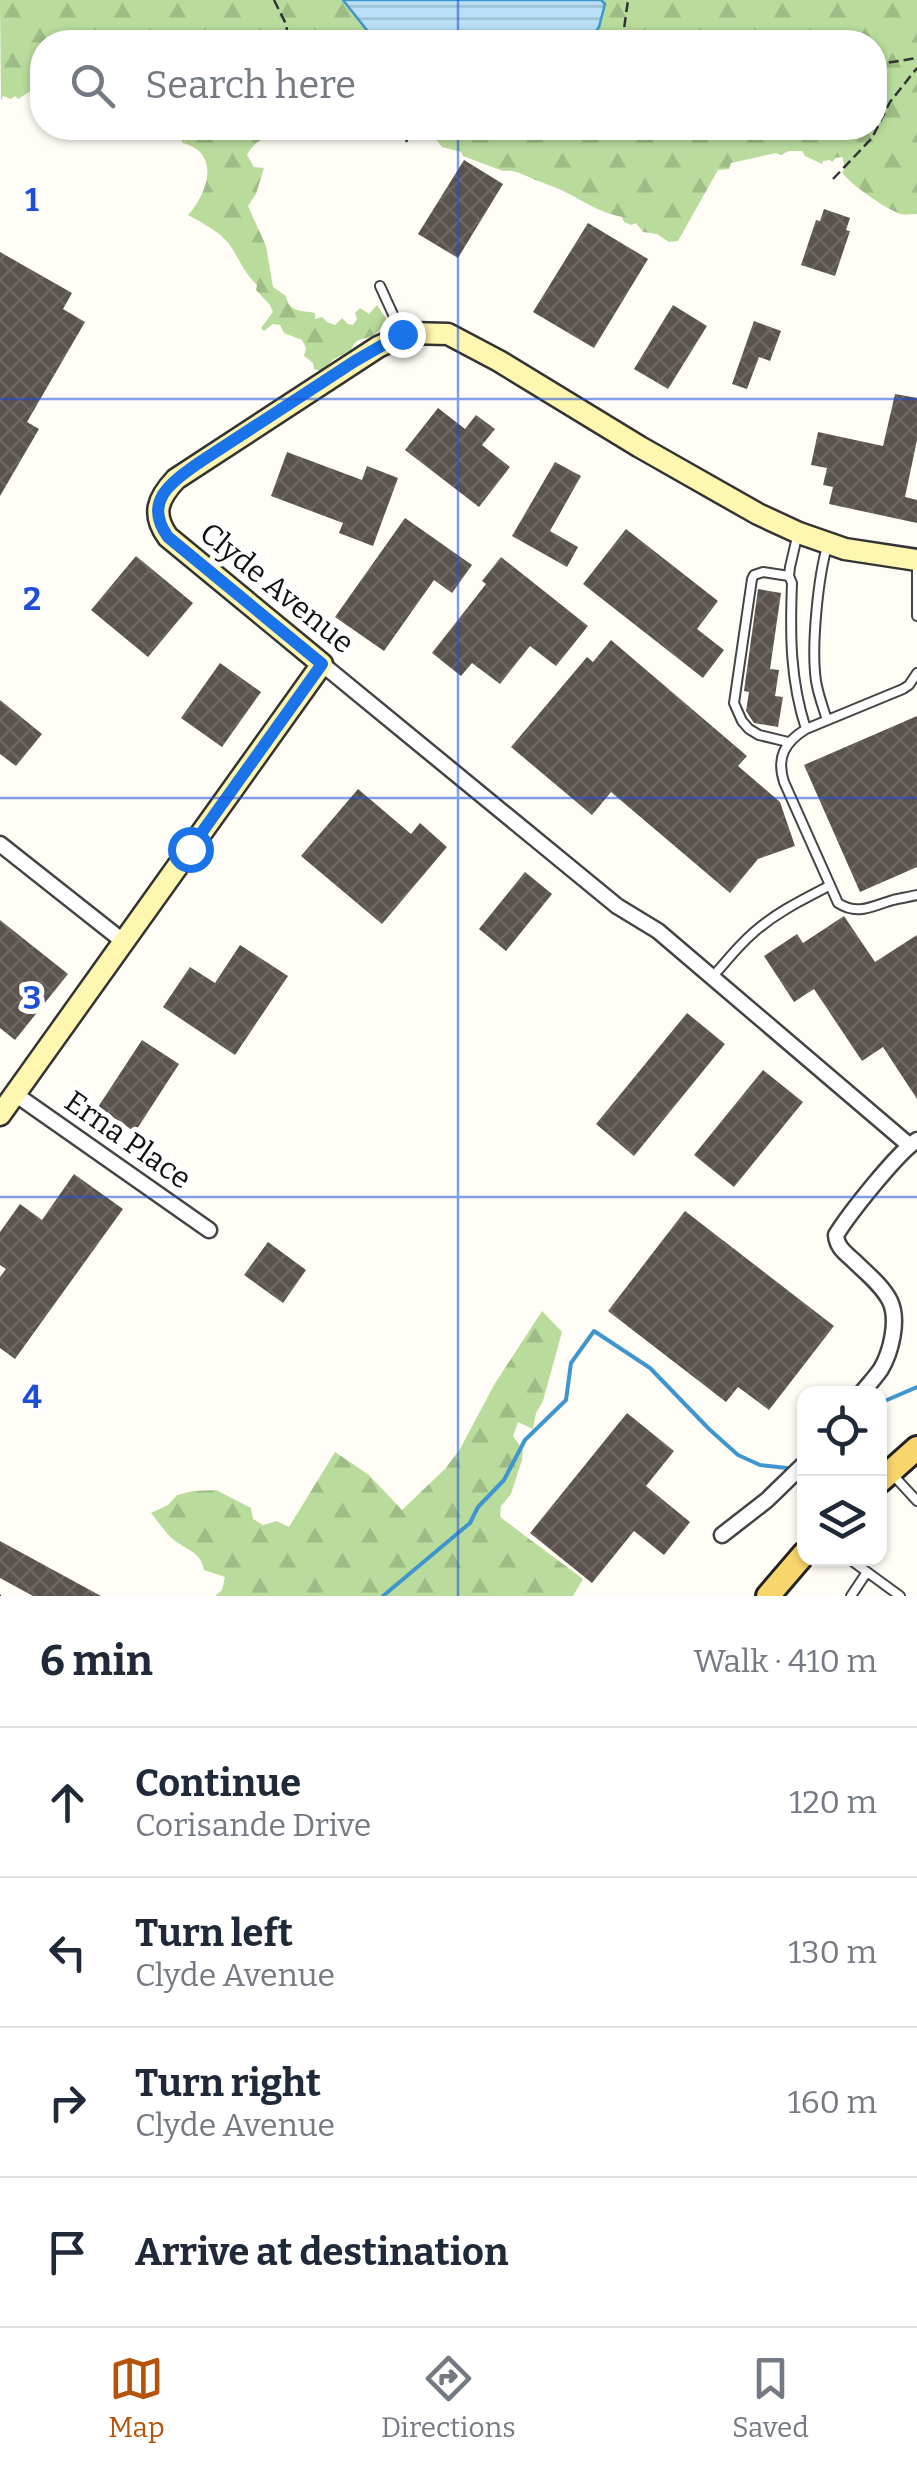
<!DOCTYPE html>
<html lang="en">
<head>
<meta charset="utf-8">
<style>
	body { margin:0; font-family:Bitter,serif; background:#f6f6f7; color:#1f2937 }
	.controls { position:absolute; right:30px; bottom:30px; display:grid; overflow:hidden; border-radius:20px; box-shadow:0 2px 8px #0004 }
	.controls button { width:90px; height:90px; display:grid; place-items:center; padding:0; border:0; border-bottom:2px solid #e0e1e3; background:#fff; color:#1f2937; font:50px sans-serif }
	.stop { position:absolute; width:30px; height:30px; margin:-22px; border:8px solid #1a73e8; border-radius:50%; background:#fff }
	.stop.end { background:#1a73e8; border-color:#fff; box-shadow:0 2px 10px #0008 }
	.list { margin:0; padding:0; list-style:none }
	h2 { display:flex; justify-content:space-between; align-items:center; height:130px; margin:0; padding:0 40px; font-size:42px }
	h2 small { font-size:32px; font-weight:400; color:#747a83 }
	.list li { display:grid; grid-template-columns:65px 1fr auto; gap:30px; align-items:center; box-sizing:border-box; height:150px; padding:0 40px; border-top:2px solid #e0e1e3 }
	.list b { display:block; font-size:38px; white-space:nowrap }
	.list p { margin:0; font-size:32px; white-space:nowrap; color:#747a83 }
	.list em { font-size:32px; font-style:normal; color:#747a83 }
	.icon { flex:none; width:55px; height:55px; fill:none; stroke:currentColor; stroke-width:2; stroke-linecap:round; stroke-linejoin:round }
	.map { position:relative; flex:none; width:917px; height:1596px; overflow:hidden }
	.search { position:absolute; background:#fff; box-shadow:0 2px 8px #0004; left:30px; right:30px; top:30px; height:110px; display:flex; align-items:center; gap:25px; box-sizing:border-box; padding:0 35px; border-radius:40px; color:#747a83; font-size:38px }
	.sheet { height:730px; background:#fff }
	nav { display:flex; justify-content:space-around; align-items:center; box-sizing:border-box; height:140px; border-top:2px solid #e0e1e3; background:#fff; font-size:28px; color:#747a83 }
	nav a { display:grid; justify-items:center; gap:5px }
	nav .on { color:#b45309 }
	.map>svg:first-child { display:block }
</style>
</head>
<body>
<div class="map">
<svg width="917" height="1596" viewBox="0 0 917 1596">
	<defs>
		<pattern id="forest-firs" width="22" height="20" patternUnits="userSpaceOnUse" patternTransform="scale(2.5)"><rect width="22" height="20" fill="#b9dc9c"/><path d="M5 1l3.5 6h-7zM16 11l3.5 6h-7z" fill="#9ebc85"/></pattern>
		<pattern id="water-rules" width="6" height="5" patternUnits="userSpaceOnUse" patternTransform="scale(2.5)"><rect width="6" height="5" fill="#b9e0f7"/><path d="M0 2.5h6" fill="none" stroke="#9ebfd3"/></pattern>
		<pattern id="building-cross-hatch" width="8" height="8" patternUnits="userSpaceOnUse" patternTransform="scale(2.5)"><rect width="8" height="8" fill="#5a524d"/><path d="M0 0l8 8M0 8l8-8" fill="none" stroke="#6d6662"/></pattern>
	</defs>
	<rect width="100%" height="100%" fill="#fffdf5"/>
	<path fill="url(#forest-firs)" d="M0 0H917V214C915 214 902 215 901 214 887 210 848 183 842 172L845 169 843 158 841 157 835 158 832 162 830 160 823 161 822 164 805 156 802 151H789L781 155 776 153 731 163 729 169 718 170 678 241 669 242 657 234 643 232 636 223 631 225 624 222 622 217C600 213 582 200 563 191 553 186 543 183 533 179 521 174 515 170 503 171L463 156 461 152 442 147 434 137 427 136 426 129 420 128H874V42H42V93L31 91 18 99 15 96 11 99 3 96 1 101Z
		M184 128H327L282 131 280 134C265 137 254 141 247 155L254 167 264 168 256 194 248 206 266 246 273 287 286 296C289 313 301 310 315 313V319L322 317 327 322 335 325 342 318 348 324 353 325 357 319 355 313 360 308 369 314 377 305 388 321C381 325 379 333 372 336 360 341 357 337 351 350L334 359 321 371 314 369 313 363 304 356 306 348 302 340 284 333 280 325 273 324 264 331 261 328 273 312 270 305 256 290 257 285C244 273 239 258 229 244 219 231 202 223 188 215 208 193 221 153 183 143L180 139Z
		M542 1311 562 1332 543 1401 536 1413 533 1429 518 1422 513 1436 523 1450 522 1460 511 1494 501 1506 500 1517 583 1579 573 1596H215L222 1590 225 1577 204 1570C200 1551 188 1551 174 1540 165 1533 158 1521 151 1513L168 1505 177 1495 193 1491 216 1490 251 1508 253 1519 263 1525 277 1521 289 1527 335 1452 369 1475 402 1510 445 1469 460 1449 494 1385Z"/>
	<path fill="url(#water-rules)" stroke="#3f96cf" stroke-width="2.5" d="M343 0H601L605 4 599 27 589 42H383L370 34Z"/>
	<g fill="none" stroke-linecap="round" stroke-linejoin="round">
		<path stroke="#3f96cf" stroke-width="4" d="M880 1403 917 1387
			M383 1596 470 1523 478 1507 504 1480 525 1440 566 1400 571 1363 594 1331 650 1368 709 1429 738 1455 760 1465 787 1468"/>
	</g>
	<path fill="url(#building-cross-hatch)" d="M464 160 503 184 458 258 418 234Z
		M824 209 850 218 846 230 850 231 835 276 801 265 816 220 820 221Z
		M588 223 648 259 594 348 533 312Z
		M0 252 72 293 63 309 85 322 27 422 39 429 0 496Z
		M673 305 707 326 668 389 634 369Z
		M754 321 781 331 770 361 759 357 747 389 732 384Z
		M895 394 917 398V440L905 497 917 500V523L829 504 833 487 823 485 827 468 811 465 818 432 883 446Z
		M438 408 465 429 476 415 495 429 482 445 510 467 479 507 405 450Z
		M287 452 362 480 367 466 398 478 373 546 339 533 343 523 271 496Z
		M555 462 581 476 550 531 578 547 567 567 512 536Z
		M405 518 472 565 452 593 434 580 384 651 335 617Z
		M626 529 718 601 697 629 724 650 703 678 583 584Z
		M136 556 193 603 148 657 91 610Z
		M501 557 588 626 556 666 530 646 500 684 472 663 461 676 432 653 486 584 482 581Z
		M758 589 781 593 770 669 779 670 775 696 783 697 778 727 754 723 746 711 749 692 744 691Z
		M611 640 747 756 738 766 780 802 795 846 758 859 730 893 611 792 592 815 511 747 587 657 593 662Z
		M220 663 261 692 222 747 181 718Z
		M0 700 42 734 16 766 0 754Z
		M917 716V867L860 892 804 765Z
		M358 789 411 834 420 823 447 847 382 924 301 856Z
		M525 872 552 894 506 951 479 929Z
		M844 916 875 962 917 935V1099L883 1047 862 1061 814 989 794 1002 764 956 797 934 803 943Z
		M0 920 68 974 15 1040 0 1028Z
		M240 945 288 976 235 1055 163 1007 190 967 215 983Z
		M687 1013 725 1044 634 1156 596 1124Z
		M142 1040 179 1064 135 1132 98 1107Z
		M763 1070 803 1102 734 1187 694 1155Z
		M74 1174 123 1209 15 1359 0 1348V1277L6 1269 0 1265V1232L20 1204 42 1220Z
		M685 1211 834 1326 769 1410 738 1387 726 1402 608 1311Z
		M268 1242 306 1270 283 1303 244 1275Z
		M627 1413 674 1451 646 1486 690 1522 664 1555 634 1531 592 1583 530 1533Z
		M0 1541 101 1596H33L0 1578Z"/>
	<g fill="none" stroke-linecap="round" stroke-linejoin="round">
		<defs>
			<path id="lane" d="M380 286 402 334
				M797 537 790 567 789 576 792 583C790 634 790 680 806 729
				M917 560V616
				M917 673 909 685 903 689 806 729C785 742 776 757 784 782L838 903C858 916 872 906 893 900 901 898 909 897 917 895
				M827 720C823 707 818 694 816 681 811 647 818 576 828 543
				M788 742 759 735 749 729 742 721 734 703 752 579 754 575 763 572 789 576
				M713 976C726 962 738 946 752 934 775 913 802 900 829 886
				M893 1475 917 1501
				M848 1558 900 1596
				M851 1596 867 1572"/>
			<path id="street" d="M322 664 617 906 658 931 909 1145
				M0 844 124 942
				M15 1094 209 1230
				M861 1394C867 1386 875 1378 881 1369 891 1352 899 1320 890 1301 882 1285 865 1272 853 1260 844 1252 837 1247 836 1235 849 1214 897 1153 917 1140
				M722 1535 767 1500 804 1464"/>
			<path id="secondary" d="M0 1115 322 664 168 537C151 514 158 498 176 479L378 347 408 333 448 334 499 361 640 447 758 514 799 533 845 549 917 560"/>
			<path id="primary" d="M880 1481 917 1448
				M768 1596 804 1554"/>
		</defs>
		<use href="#lane" stroke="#444" stroke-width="12"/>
		<use href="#street" stroke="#444" stroke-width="19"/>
		<use href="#secondary" stroke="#333" stroke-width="25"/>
		<use href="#primary" stroke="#222" stroke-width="28"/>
		<path stroke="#333" stroke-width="2.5" stroke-dasharray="10 5" stroke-linecap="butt" d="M274 0 286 24 289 42
			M625 42 624 29 628 0
			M874 65 917 58
			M406 142 413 128
			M833 179 872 138 890 102 917 68
			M0 1596H1"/>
		<use href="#lane" stroke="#fff" stroke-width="8"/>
		<use href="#street" stroke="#fff" stroke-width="14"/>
		<use href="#secondary" stroke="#fff6b0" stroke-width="20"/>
		<use href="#primary" stroke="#f9d66b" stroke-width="22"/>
	</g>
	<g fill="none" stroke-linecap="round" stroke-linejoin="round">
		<path stroke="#1a73e8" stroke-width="12" d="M190 849 322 664 168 537C142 501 172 482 200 462L355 361 402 334"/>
	</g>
	<path fill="none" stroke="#1d4ed8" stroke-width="2.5" stroke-opacity="0.55" d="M458 0V42M458 128V1596M0 399H917M0 798H917M0 1197H917"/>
	<g text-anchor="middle" stroke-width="10" stroke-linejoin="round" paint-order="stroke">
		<g font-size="30" fill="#111" stroke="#fff">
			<text transform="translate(277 588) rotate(39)" y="10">Clyde Avenue</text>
			<text transform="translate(128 1140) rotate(35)" y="10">Erna Place</text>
		</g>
	</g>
	<g font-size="32" text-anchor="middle" font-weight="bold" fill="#1d4ed8" stroke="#fff" stroke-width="10" stroke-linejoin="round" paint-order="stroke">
		<text x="32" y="211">1</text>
		<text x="32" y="610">2</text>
		<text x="32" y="1009">3</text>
		<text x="32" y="1408">4</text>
	</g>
</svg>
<div class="controls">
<button><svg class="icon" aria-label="locate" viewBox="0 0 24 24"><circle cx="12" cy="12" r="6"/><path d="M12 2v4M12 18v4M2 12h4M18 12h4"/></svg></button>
<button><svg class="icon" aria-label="layers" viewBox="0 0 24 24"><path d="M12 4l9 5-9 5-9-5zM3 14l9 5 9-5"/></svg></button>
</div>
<div class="stop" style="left:190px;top:849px"></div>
<div class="stop end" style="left:402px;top:334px"></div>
<div class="search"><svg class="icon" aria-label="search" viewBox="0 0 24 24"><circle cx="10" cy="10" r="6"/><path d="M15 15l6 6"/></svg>Search here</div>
</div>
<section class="sheet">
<h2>6 min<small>Walk · 410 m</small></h2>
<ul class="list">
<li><svg class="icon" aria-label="ahead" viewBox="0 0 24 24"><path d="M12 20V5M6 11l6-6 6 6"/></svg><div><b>Continue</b><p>Corisande Drive</p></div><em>120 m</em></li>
<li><svg class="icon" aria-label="left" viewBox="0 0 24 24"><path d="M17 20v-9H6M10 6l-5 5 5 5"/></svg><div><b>Turn left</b><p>Clyde Avenue</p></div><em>130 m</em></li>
<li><svg class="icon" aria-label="right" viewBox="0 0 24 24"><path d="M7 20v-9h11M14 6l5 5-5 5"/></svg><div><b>Turn right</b><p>Clyde Avenue</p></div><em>160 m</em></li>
<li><svg class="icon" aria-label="arrive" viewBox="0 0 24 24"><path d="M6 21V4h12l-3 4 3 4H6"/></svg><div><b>Arrive at destination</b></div></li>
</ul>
</section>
<nav>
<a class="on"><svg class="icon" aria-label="map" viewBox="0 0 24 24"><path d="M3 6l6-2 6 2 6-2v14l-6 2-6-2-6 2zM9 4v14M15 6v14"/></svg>Map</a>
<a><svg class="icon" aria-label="directions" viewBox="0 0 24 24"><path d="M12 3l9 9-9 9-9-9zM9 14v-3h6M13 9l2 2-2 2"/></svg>Directions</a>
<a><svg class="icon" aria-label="saved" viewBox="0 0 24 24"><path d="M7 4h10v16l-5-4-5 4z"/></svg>Saved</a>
</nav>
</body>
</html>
